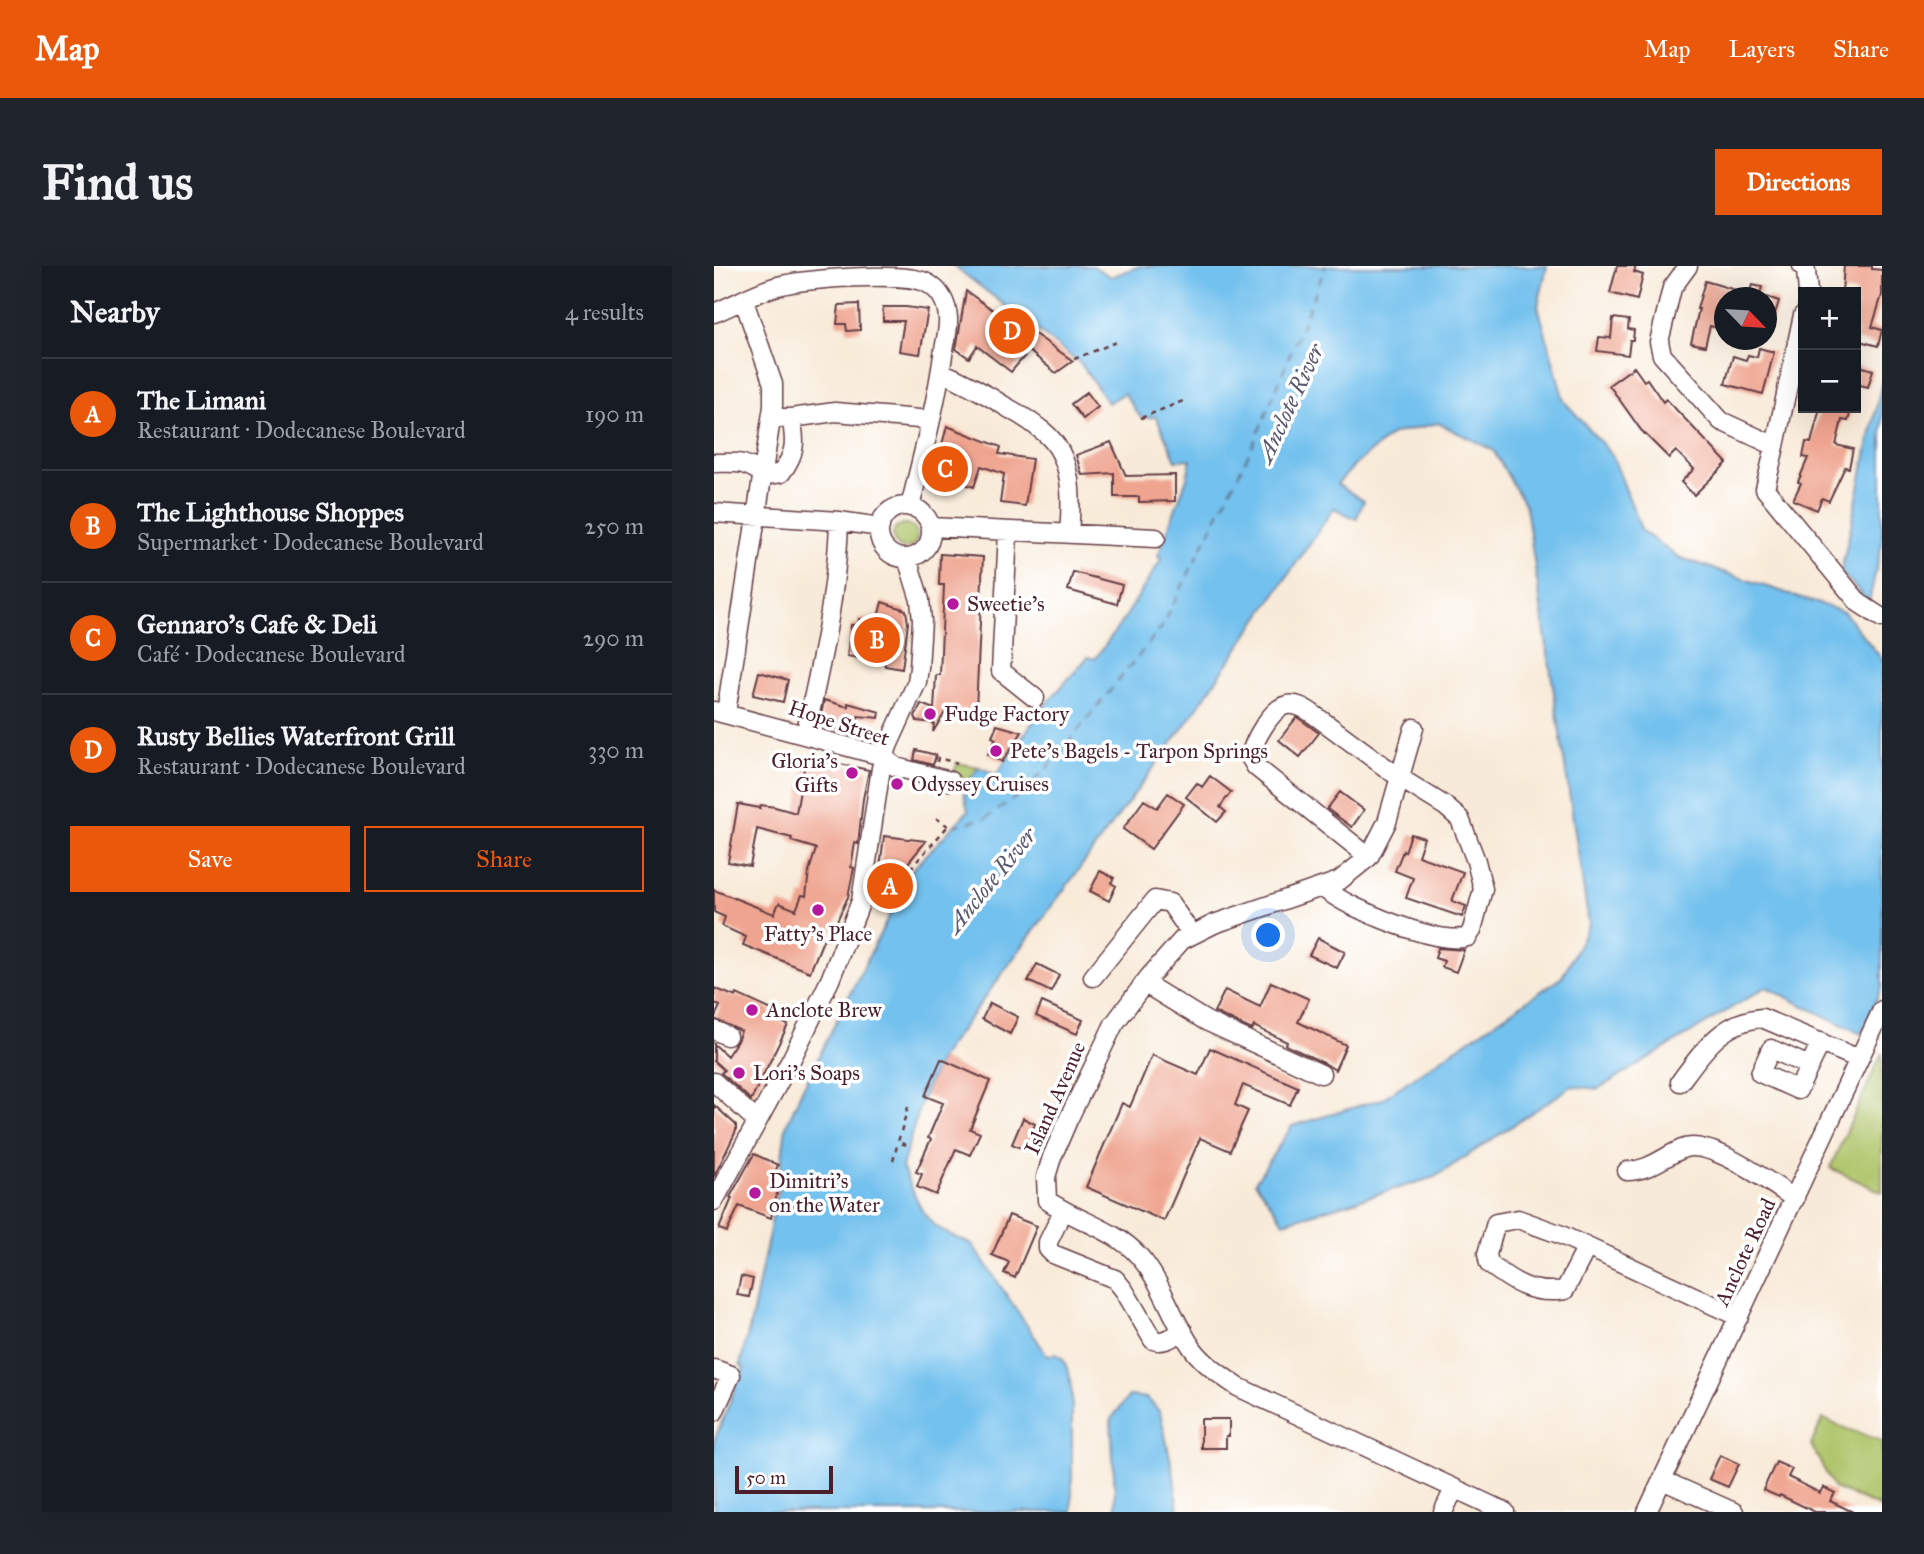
<!DOCTYPE html>
<html lang="en">
<head>
<meta charset="utf-8">
<style>
	body { margin:0; font-family:"IM FELL Great Primer",serif; background:#20242c; color:#f1f3f6 }
	.controls { position:absolute; right:21px; top:21px; display:grid; overflow:hidden; border-radius:0px; box-shadow:0 7px 28px #0002 }
	.controls button { width:63px; height:63px; display:grid; place-items:center; padding:0; border:0; border-bottom:2px solid #363941; background:#171b24; color:#f1f3f6; font:35px sans-serif }
	.compass { position:absolute; left:1000px; top:21px; width:63px; height:63px; border-radius:50%; background:#171b24; box-shadow:0 7px 28px #0002; rotate:115deg }
	.scale { position:absolute; left:21px; bottom:18px; width:98px; box-sizing:border-box; padding-left:7px; border:4px solid #4a1f2b; border-top:0; font-size:19px; line-height:24px; white-space:nowrap; color:#4a1f2b; -webkit-text-stroke:5px #fff; paint-order:stroke }
	.you { position:absolute; left:555px; top:670px; width:24px; height:24px; margin:-18px; border:5px solid #fff; border-radius:50%; background:#1a73e8; box-shadow:0 0 0 10px #1a73e833 }
	.badge { display:grid; place-items:center; width:46px; height:46px; border-radius:50%; background:#ea580c; color:#fff; font-size:23px; font-weight:700 }
	.pin { position:absolute; translate:-50% -50%; border:4px solid #fff; box-shadow:0 2px 7px #0006 }
	.list { margin:0; padding:0; list-style:none }
	h2 { display:flex; justify-content:space-between; align-items:center; height:91px; margin:0; padding:0 28px; font-size:30px }
	h2 small { font-size:23px; font-weight:400; color:#9ea1a6 }
	.list li { display:grid; grid-template-columns:46px 1fr auto; gap:21px; align-items:center; box-sizing:border-box; height:112px; padding:0 28px; border-top:2px solid #363941 }
	.list b { display:block; font-size:26px; white-space:nowrap }
	.list p { margin:0; font-size:23px; white-space:nowrap; color:#9ea1a6 }
	.list em { font-size:23px; font-style:normal; color:#9ea1a6 }
	.actions { display:flex; gap:14px; padding:21px 28px }
	.actions a { flex:1; padding:16px 0; border:2px solid #ea580c; border-radius:0px; text-align:center; font-size:24px; color:#ea580c }
	.actions .main { background:#ea580c; color:#fff }
	.map { position:relative; flex:none; width:1168px; height:1246px; overflow:hidden; border-radius:0px }
	header { display:flex; align-items:center; gap:42px; box-sizing:border-box; height:98px; padding:0 35px; background:#ea580c; color:#fff }
	header strong { font-size:33px }
	nav { display:flex; gap:38px; margin-inline-start:auto; font-size:24px }
	.intro { display:flex; align-items:center; justify-content:space-between; box-sizing:border-box; height:168px; padding:0 42px }
	h1 { margin:0; font-size:49px }
	.button { padding:18px 32px; border-radius:0px; background:#ea580c; color:#fff; font-size:24px; font-weight:700 }
	main { display:flex; gap:42px; padding:0 42px }
	aside { flex:1; background:#171b24; border-radius:0px; box-shadow:0 7px 28px #0002 }
	.map>svg:first-child { display:block }
</style>
</head>
<body>
<header>
<strong>Map</strong>
<nav><a>Map</a><a>Layers</a><a>Share</a></nav>
</header>
<div class="intro"><h1>Find us</h1><a class="button">Directions</a></div>
<main>
<aside>
<h2>Nearby<small>4 results</small></h2>
<ul class="list">
<li><span class="badge">A</span><div><b>The Limani</b><p>Restaurant · Dodecanese Boulevard</p></div><em>190 m</em></li>
<li><span class="badge">B</span><div><b>The Lighthouse Shoppes</b><p>Supermarket · Dodecanese Boulevard</p></div><em>250 m</em></li>
<li><span class="badge">C</span><div><b>Gennaro's Cafe &amp; Deli</b><p>Café · Dodecanese Boulevard</p></div><em>290 m</em></li>
<li><span class="badge">D</span><div><b>Rusty Bellies Waterfront Grill</b><p>Restaurant · Dodecanese Boulevard</p></div><em>330 m</em></li>
</ul>
<div class="actions"><a class="main">Save</a><a>Share</a></div>
</aside>
<div class="map">
<svg width="1168" height="1246" viewBox="0 0 1168 1246">
	<rect width="100%" height="100%" fill="#fff"/>
	<filter id="ink" filterUnits="userSpaceOnUse"><feTurbulence type="fractalNoise" baseFrequency=".0143" numOctaves="2"/><feDisplacementMap in="SourceGraphic" scale="14" xChannelSelector="R" yChannelSelector="G"/><feConvolveMatrix kernelMatrix="1 2 1 2 8 2 1 2 1" color-interpolation-filters="sRGB"/></filter>
	<filter id="wash" filterUnits="userSpaceOnUse"><feTurbulence type="fractalNoise" baseFrequency=".00686" numOctaves="4" result="noise"/><feDisplacementMap in="SourceGraphic" scale="28" xChannelSelector="R" yChannelSelector="G"/><feGaussianBlur stdDeviation="1.57" result="paint"/><feColorMatrix in="noise" values="0 0 0 0 0 0 0 0 0 0 0 0 0 0 0 0 0 1.4 0 .05"/><feComposite in="paint" operator="in"/></filter>
	<g filter="url(#wash)">
		<rect width="100%" height="100%" fill="#f8ead8"/>
		<path fill="#afc56a" stroke="#7c724a" stroke-width="2" d="M179 270a12 12 0 1 1 24 0a12 12 0 1 1-24 0Z
			M243 497 265 501 249 523 239 521 240 508Z
			M1168 787V926L1116 902Z
			M1109 1152C1127 1164 1149 1166 1168 1176V1242L1120 1222 1097 1179Z"/>
		<path fill="#73c1ee" stroke="#5e708c" stroke-width="2" d="M240 0H379L397 11 426 0H833L824 40 850 135 898 189 928 265 964 291 1130 346 1168 393V721L1147 768 1052 721 884 823 858 820 721 911 570 956 541 916 578 860 668 833 848 711 875 659 812 241 779 184 724 157 678 168 642 198 623 218 650 235 642 253 620 242 479 448 227 791 208 833 188 901 207 943 219 958 232 967 258 978 333 1089 342 1088 349 1093 355 1107 358 1129V1246H0V1175L30 1101 26 1099 38 1051 64 923 72 860 88 824 198 604 254 545 249 523 265 501 282 509 330 440 374 391 381 393 412 350 448 292 444 290 473 212 477 193 462 194 442 151 427 152 410 127 394 137 367 98Z
			M1168 115V277L1155 336 1127 306Z
			M415 1130 433 1132 446 1146 460 1210 464 1246H402L397 1153Z"/>
		<g fill="none" stroke-linecap="round" stroke-linejoin="round">
			<path stroke="#58586f" stroke-width="2" stroke-dasharray="9 7" stroke-linecap="butt" d="M239 560 272 552 305 529 335 500 448 361 540 177 612 0"/>
		</g>
		<g id="blocks">
			<path fill="#efa48f" d="M903 0H922L920 6 929 9 923 34 896 27Z
				M1130 0H1158V3L1168 4V29L1158 61 1168 64 1164 80 1142 74V26H1128Z
				M991 15 1035 28 1038 19 1048 21 1045 32H1011V64L996 60 991 80 977 77 985 43H983Z
				M252 25 289 51 291 47 359 95 342 107 315 85 297 106 263 80 255 92 242 83Z
				M1053 31 1065 35 1055 67 1053 66Z
				M145 38 146 64 133 65 132 58H123L125 39Z
				M169 41H192L214 44 206 88 185 85 190 55H169Z
				M899 52 915 54 914 63 920 64 919 74H916L914 89 883 85 885 71 897 72Z
				M1045 82 1060 86 1049 128 1011 118 1019 90 1032 94 1034 89 1043 91Z
				M1142 99 1159 104 1154 121 1142 118Z
				M920 101 930 115 933 113 949 136 952 133 1013 197 980 229 967 216 980 203 962 185 955 192 927 164 895 119Z
				M373 126 384 141 369 153 357 138Z
				M1106 142 1137 144 1134 155 1128 154 1122 179 1139 183 1135 202 1131 201 1115 235 1108 232 1103 244 1079 234 1087 217 1084 216 1094 192 1089 191 1092 176 1097 177Z
				M233 160 287 181 285 188 318 193 311 240 286 237 290 208 267 200 260 221 220 208Z
				M397 176 412 210 461 209V235L425 236V231H400V207L368 209 362 189Z
				M226 288 269 291 262 444 233 443 219 466 220 457 203 455 201 450 207 438 220 443 222 409H226L230 319H225Z
				M359 306 408 319 403 338 354 324Z
				M168 336 192 344 194 357 188 403 171 400V397L133 390 137 359H144L145 353 163 355Z
				M45 406 74 414 69 436 39 429Z
				M110 434 134 441V437L166 446 165 452 144 450 141 467 105 459Z
				M583 451 605 467 586 491 565 474Z
				M283 459 308 466 288 496 274 488 282 473 278 471Z
				M202 484 222 489 219 499 200 494Z
				M92 491 155 504 149 533 144 578 141 577 137 601 140 602 134 631 114 674 110 672 96 706 29 679 32 671 8 660 11 651 0 646V624L60 648 65 637 82 644 88 629 92 630 95 605 102 583 100 582 77 575 78 572 43 563 36 600 14 596 24 538 46 542 47 539 61 541 82 547Z
				M496 510 517 526 506 541 512 546 503 556 472 531 483 517 488 521Z
				M626 526 650 544 638 561 613 543Z
				M454 527 470 538 437 583 409 563 430 534 443 542Z
				M697 568 710 572 704 590 749 606 738 635 752 640 748 651 692 632 699 612 681 605 689 585 691 586Z
				M170 570 212 575 190 602 179 626 164 618Z
				M386 605 400 612 397 617 402 620 395 635 376 625Z
				M604 672 631 686 623 702 595 689Z
				M724 682 750 684 742 706 728 701 730 695 721 692Z
				M323 698 345 709 337 726 314 715Z
				M557 716 595 733 584 756 632 779 621 804 612 798 572 779 573 776 540 760 538 764 500 746 511 724 546 741Z
				M0 722 22 731 23 728 58 744 56 751 74 759 37 834 7 807 10 804 0 795V778L13 790 23 775 27 765 0 753 6 740 0 737Z
				M328 736 369 754 363 768 322 750Z
				M276 737 304 751 296 768 268 753Z
				M496 782 584 821 576 839 529 819 521 839 534 845 516 885 486 872 450 955 372 921 408 837 416 841 438 789 484 809Z
				M227 793 276 815 256 863 266 867 256 889 242 883 222 929 203 921 208 908 202 906 217 873 214 872 229 837 211 830Z
				M0 839 22 859V865L0 911Z
				M309 852 321 858 311 884 298 878Z
				M40 888 64 899 56 919 64 923 57 952 25 940 13 966 5 963 18 932 16 931Z
				M295 949 323 960 301 1012 290 1007 295 996 278 989Z
				M27 1010 39 1013 35 1031 23 1029Z
				M487 1153H515V1170H512V1182H487Z
				M1006 1189 1025 1198 1014 1221 995 1213Z
				M1062 1196 1078 1203 1074 1211 1106 1227 1109 1221 1121 1227 1116 1235 1139 1246H1101L1066 1229 1065 1231 1049 1224Z"/>
		</g>
	</g>
	<g filter="url(#ink)">
		<use href="#blocks" fill-opacity="0" stroke="#643d45" stroke-width="2"/>
		<g fill="none" stroke-linecap="round" stroke-linejoin="round">
			<defs>
				<path id="minor" d="M974 0 958 22 945 76 948 89 1007 155 1061 180 1089 49
					M1088 0 1092 5 1094 26
					M0 47C20 39 44 25 64 20 91 13 191 5 213 17 226 24 233 37 234 52 235 63 231 77 229 89 222 140 208 191 196 241
					M227 106C251 116 272 128 294 142 307 149 319 157 330 166 360 191 358 233 355 267
					M58 152H77L121 146 217 154
					M1061 180 1051 223 1145 337 1168 352
					M0 197C10 197 20 196 29 198 47 203 46 212 67 207 82 188 82 175 77 152
					M165 266a26 26 0 1 1 52 0a26 26 0 1 1-52 0Z
					M0 247 125 255 166 261
					M217 261 442 272
					M294 266 287 405 321 432
					M0 445 161 488 170 491 182 501 236 515
					M12 447 59 140V118L30 35
					M700 462 673 556 655 591 625 615 500 658 468 674 435 711 400 758 354 854 338 891 332 911 333 934C362 955 401 963 425 990 449 1017 458 1054 479 1083 491 1099 508 1110 524 1121L791 1246
					M91 469C107 398 123 327 125 255
					M607 621C618 628 629 636 641 641 666 653 728 679 754 671L758 664 769 623 762 595 746 553 731 540 686 512 599 448C592 443 583 437 573 439 557 442 539 476 536 491L542 501 655 591
					M379 711 441 634 456 637 478 669
					M430 717 492 755 607 808
					M0 764 13 770
					M1095 800 1057 783 1046 807 1084 824 1107 776
					M0 816 43 855
					M966 816C988 786 1008 755 1048 752L1145 793
					M913 905C935 905 949 891 968 883 995 871 1058 918 1081 933
					M0 935 78 792 116 714 147 635 167 502 174 480 203 416 205 402 208 355 206 334 193 292
					M349 945 334 976V983L339 988 401 1013 410 1024 439 1074C450 1078 460 1070 469 1065
					M873 981 851 1024C818 1029 800 1017 775 998L773 988 782 957 804 953 845 968 1025 1051
					M0 1103 17 1109 0 1146
					M948 1214 1020 1246
					M729 1246 740 1223
					M933 1246 1168 744"/>
			</defs>
			<use href="#minor" stroke="#643d45" stroke-width="21"/>
			<path stroke="#643d45" stroke-width="2.5" stroke-dasharray="5 5" stroke-linecap="butt" d="M360 93 405 75
				M427 152 469 135
				M223 496 224 492 243 497
				M222 552 234 560
				M182 629 196 603 234 560
				M194 841 184 876 195 880
				M179 895 184 876"/>
			<use href="#minor" stroke="#fff" stroke-width="18"/>
		</g>
	</g>
	<g fill="#b5179e" stroke="#fff" stroke-width="2.5">
		<circle cx="239" cy="338" r="7"/>
		<circle cx="216" cy="448" r="7"/>
		<circle cx="282" cy="485" r="7"/>
		<circle cx="138" cy="507" r="7"/>
		<circle cx="183" cy="518" r="7"/>
		<circle cx="104" cy="644" r="7"/>
		<circle cx="38" cy="744" r="7"/>
		<circle cx="25" cy="807" r="7"/>
		<circle cx="41" cy="927" r="7"/>
	</g>
	<g text-anchor="middle" stroke-width="7" stroke-linejoin="round" paint-order="stroke">
		<g font-size="21" fill="#4a1f2b" stroke="#fff" text-anchor="start">
			<text x="253" y="345">Sweetie's</text>
			<text x="230" y="455">Fudge Factory</text>
			<text x="296" y="492">Pete's Bagels - Tarpon Springs</text>
			<text x="124" y="502" text-anchor="end">Gloria's<tspan x="124" dy="24">Gifts</tspan></text>
			<text x="197" y="525">Odyssey Cruises</text>
			<text x="104" y="675" text-anchor="middle">Fatty's Place</text>
			<text x="52" y="751">Anclote Brew</text>
			<text x="39" y="814">Lori's Soaps</text>
			<text x="55" y="922">Dimitri's<tspan x="55" dy="24">on the Water</tspan></text>
		</g>
		<g font-size="21" fill="#4a1f2b" stroke="#fff">
			<text transform="translate(125 457) rotate(18)" y="7">Hope Street</text>
			<text transform="translate(341 832) rotate(-66)" y="7">Island Avenue</text>
			<text transform="translate(1031 986) rotate(-65)" y="7">Anclote Road</text>
		</g>
		<g font-size="23" font-style="italic" fill="#58586f" stroke="#fff">
			<text transform="translate(576 137) rotate(-65)" y="8">Anclote River</text>
			<text transform="translate(277 614) rotate(-51)" y="8">Anclote River</text>
		</g>
	</g>
</svg>
<div class="controls">
<button>+</button>
<button>−</button>
</div>
<svg class="compass" viewBox="-18 -18 36 36"><path d="M0-13l5 13h-10z" fill="#e53935"/><path d="M0 13l5-13h-10z" fill="#9ea1a6"/></svg>
<div class="scale">50 m</div>
<div class="you"></div>
<div class="pin badge" style="left:176px;top:620px">A</div>
<div class="pin badge" style="left:163px;top:374px">B</div>
<div class="pin badge" style="left:231px;top:203px">C</div>
<div class="pin badge" style="left:298px;top:65px">D</div>
</div>
</main>
</body>
</html>
